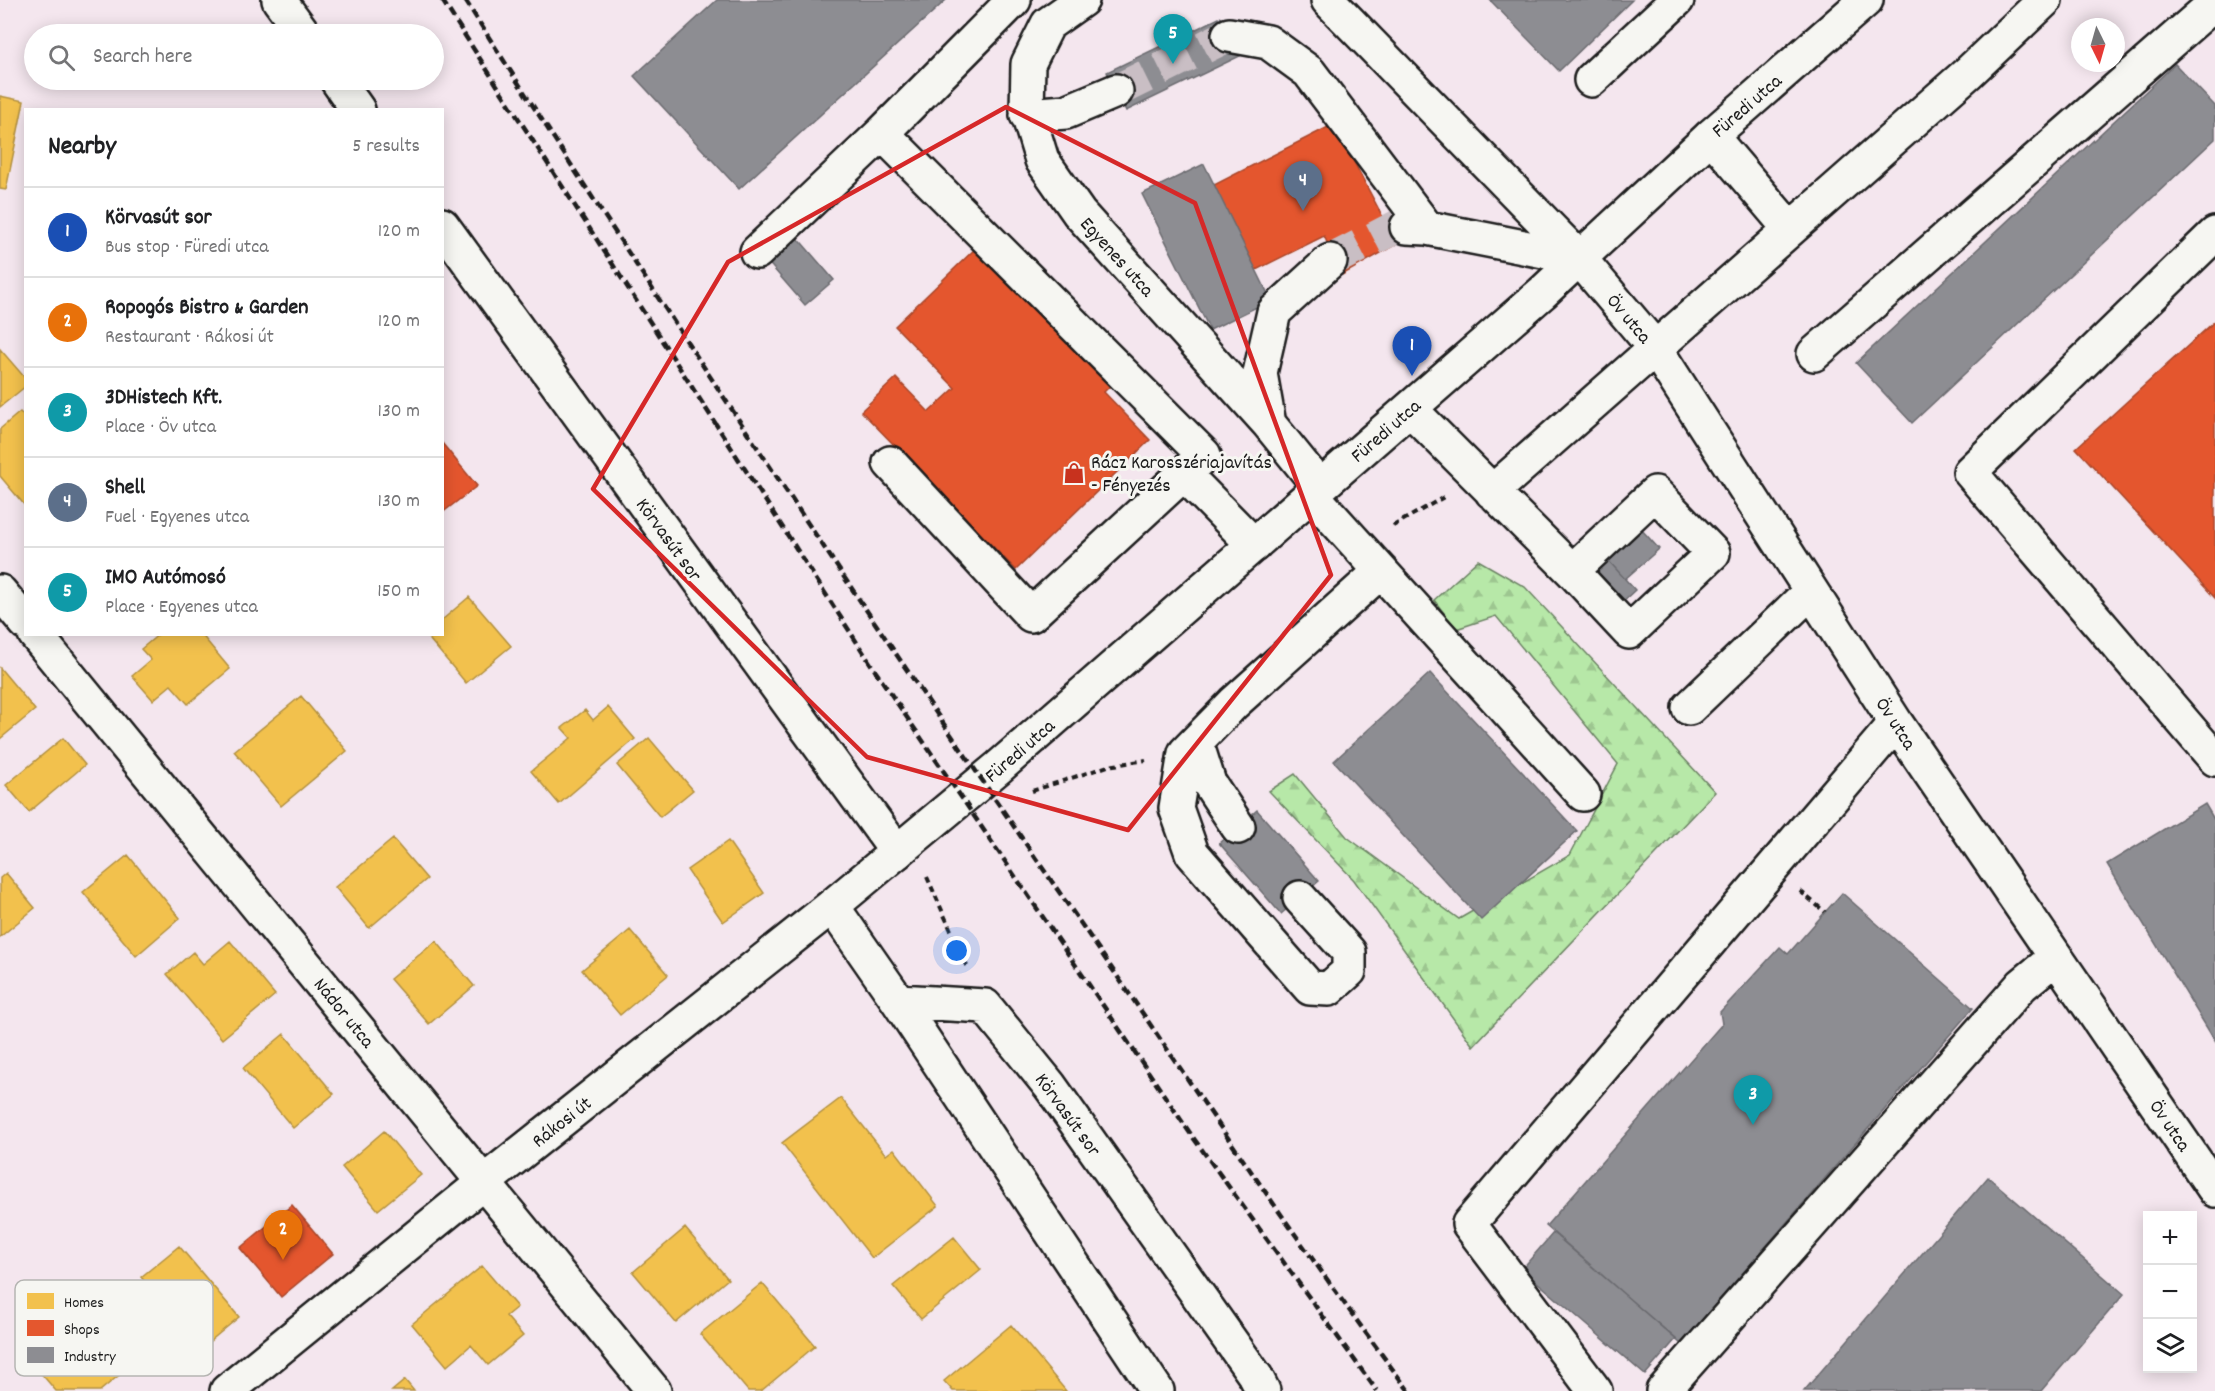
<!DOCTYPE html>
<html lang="en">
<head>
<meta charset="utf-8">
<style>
	body { margin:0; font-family:Dekko,sans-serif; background:#f2f2f2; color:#202124 }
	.controls { position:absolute; right:18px; bottom:18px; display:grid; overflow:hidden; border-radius:0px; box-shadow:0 3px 15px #0003 }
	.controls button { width:54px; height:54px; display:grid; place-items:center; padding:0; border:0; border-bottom:2px solid #e0e0e0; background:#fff; color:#202124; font:30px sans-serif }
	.compass { position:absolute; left:2071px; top:18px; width:54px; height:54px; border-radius:50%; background:#fff; box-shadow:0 3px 15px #0003; rotate:175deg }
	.you { position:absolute; left:957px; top:951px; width:21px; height:21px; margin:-15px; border:4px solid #fff; border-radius:50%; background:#1a73e8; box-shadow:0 0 0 9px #1a73e833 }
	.badge { display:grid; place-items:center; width:39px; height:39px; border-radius:50%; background:#db2777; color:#fff; font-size:20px; font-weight:700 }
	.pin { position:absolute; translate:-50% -50px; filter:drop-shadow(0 2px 3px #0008) }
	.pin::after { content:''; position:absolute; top:32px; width:21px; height:18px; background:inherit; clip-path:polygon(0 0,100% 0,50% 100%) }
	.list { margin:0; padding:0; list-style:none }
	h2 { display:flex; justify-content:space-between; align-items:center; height:78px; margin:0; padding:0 24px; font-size:26px }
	h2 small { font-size:20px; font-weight:400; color:#757577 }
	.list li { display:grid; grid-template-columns:39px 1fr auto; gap:18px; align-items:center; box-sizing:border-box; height:90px; padding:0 24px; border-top:2px solid #e0e0e0 }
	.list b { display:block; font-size:22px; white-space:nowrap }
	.list p { margin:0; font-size:20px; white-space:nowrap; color:#757577 }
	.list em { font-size:20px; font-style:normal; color:#757577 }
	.icon { flex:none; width:33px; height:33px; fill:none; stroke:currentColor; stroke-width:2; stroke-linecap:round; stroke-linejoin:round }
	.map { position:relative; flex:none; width:2215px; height:1391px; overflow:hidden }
	.search { position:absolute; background:#fff; box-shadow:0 3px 15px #0003; left:24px; top:24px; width:420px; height:66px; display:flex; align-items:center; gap:15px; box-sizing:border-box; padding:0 21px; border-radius:33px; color:#757577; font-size:22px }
	.panel { position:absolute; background:#fff; box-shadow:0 3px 15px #0003; left:24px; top:108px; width:420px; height:528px; border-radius:0px }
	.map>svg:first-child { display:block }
</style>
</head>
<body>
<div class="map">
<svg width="2215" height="1391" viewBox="0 0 2215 1391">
	<defs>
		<pattern id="forest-firs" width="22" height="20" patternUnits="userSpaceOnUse" patternTransform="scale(1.5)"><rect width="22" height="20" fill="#b7e8a8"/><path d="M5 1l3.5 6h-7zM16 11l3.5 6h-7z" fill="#9dc690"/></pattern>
	</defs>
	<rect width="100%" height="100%" fill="#f4e6ee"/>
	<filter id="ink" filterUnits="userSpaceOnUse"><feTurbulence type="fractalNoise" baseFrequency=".0167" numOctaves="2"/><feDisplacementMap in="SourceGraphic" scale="12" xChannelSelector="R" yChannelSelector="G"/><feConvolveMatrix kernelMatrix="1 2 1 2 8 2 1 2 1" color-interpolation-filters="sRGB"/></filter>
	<g filter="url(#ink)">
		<path fill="url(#forest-firs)" stroke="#6a8262" stroke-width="1.5" d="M1478 560 1525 587 1715 792 1473 1046 1354 880 1269 791 1295 774 1347 837 1459 919 1570 855 1618 764 1496 616 1456 629 1434 600Z"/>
		<path fill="#f2c14e" stroke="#b2903f" stroke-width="1.5" d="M0 96 24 101 6 190 0 189Z
			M0 349 26 379V386L0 407Z
			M20 412 26 418V507L0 476V429Z
			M469 597 511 646 466 683 425 634H442V620Z
			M159 634H201L230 669 188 704 171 685 153 700 132 676 151 660 141 649Z
			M0 668 35 710 0 739Z
			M301 696 347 751 281 806 234 751Z
			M608 707 635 739 559 804 531 771 571 738 562 728 585 710 593 720Z
			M63 738 85 765 29 812 6 785Z
			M649 738 693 790 660 817 617 765Z
			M393 839 427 879 369 928 335 887Z
			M728 841 764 893 723 922 687 870Z
			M128 855 180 918 136 956 83 892Z
			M6 873 35 908 0 937V878Z
			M630 930 668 975 620 1015 582 970Z
			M230 941 275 995 222 1039 167 974 193 952 203 964Z
			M436 941 474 986 429 1024 390 979Z
			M284 1034 334 1094 293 1128 243 1068Z
			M841 1098 886 1155 894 1149 938 1206 872 1258 782 1143Z
			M384 1131 421 1175 378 1210 342 1167Z
			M685 1228 728 1279 676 1323 633 1272Z
			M954 1237 981 1270 921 1319 893 1286Z
			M179 1246 239 1317 185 1362 155 1325 170 1312 141 1277Z
			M482 1266 517 1307 506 1316 523 1336 488 1365 471 1345 447 1366 412 1324Z
			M762 1283 815 1346 761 1391H748L700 1334Z
			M78 1306 129 1367 100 1391H56L23 1352Z
			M1011 1325 1066 1391H953L944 1381Z
			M405 1380 414 1391H392Z"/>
		<path fill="#e4572e" stroke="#a84529" stroke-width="1.5" d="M1334 124 1397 244 1342 275 1324 236 1256 270 1214 185Z
			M978 246 1112 384 1104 392 1150 440 1016 570 861 411 896 378 929 412 955 388 895 326Z
			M2215 321V598L2076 448Z
			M442 443 477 486 442 513Z
			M292 1205 333 1254 281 1297 240 1248Z"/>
		<path fill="#8d8d92" stroke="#6b6b6f" stroke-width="1.5" d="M717 0H946L739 189 634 76Z
			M1490 0H1632L1559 71Z
			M1221 17 1240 56 1126 111 1107 72Z
			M2175 64 2215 106V139L1912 423 1856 363Z
			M1204 164 1271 300 1210 330 1142 194Z
			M796 236 834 280 805 305 767 261Z
			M1641 529 1659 549 1625 579 1607 559Z
			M1607 559 1635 590 1620 604 1591 573Z
			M1430 673 1577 831 1481 920 1334 761Z
			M2205 804 2215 821V1041L2107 864Z
			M1257 810 1319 881 1281 914 1219 843Z
			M1842 893 1973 1008 1681 1344 1546 1226 1722 1024 1720 1012 1780 947 1788 954Z
			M1988 1177 2124 1294 2041 1391H1804Z
			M1553 1233 1676 1339 1645 1375 1522 1269Z"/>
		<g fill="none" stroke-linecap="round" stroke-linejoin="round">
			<path stroke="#c9bec4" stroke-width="33" stroke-dasharray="33 16" stroke-linecap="butt" d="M1116 91 1229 35
				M1330 261 1398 226"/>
			<defs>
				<path id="minor" d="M279 0 304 34
					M1082 0 1048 24 1028 64 1027 111 1042 160 1079 213 1269 424 1320 487
					M1328 0 1579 258 1655 348 1896 723 2215 1190
					M1229 35 1268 42 1309 72 1427 228
					M337 80 358 110
					M1591 80 1677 0
					M1027 115 1066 112 1116 91
					M882 133 1204 455 1031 615 890 463
					M1711 136 1790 229
					M442 225 897 852
					M1407 227 1427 228 1579 258
					M2215 234 1970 472 2215 759
					M757 252 882 133 1014 0
					M1814 354 2215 3
					M1410 409 1572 571 1629 632 1713 553 1655 493 1572 571
					M1269 424 1260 373 1274 312 1330 261
					M1184 474 1254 545
					M1492 492 1969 72 2045 0
					M1312 495 1583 794
					M0 592 26 623
					M35 634 654 1391
					M1689 708 1811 591
					M1196 742 1209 783 1238 827
					M1300 898 1349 952V971L1329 989 1310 988 1192 853 1176 808 1185 753 1234 703 1381 571
					M832 906 898 1001 1157 1391
					M898 1001 985 1006 1050 1086 1256 1377 1263 1391
					M1595 1391 1469 1224 1896 723
					M1663 1391 2022 985 2056 957"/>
				<path id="major" d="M227 1391 484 1182 832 906 999 767 1542 293 1711 136 1866 0"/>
			</defs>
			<use href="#minor" stroke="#1c1c1c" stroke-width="38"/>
			<use href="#major" stroke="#1c1c1c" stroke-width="38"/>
			<path stroke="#1c1c1c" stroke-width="4" stroke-dasharray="6 4.5" stroke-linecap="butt" d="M1393 526 1444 497
				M1032 791 1108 766 1146 760
				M927 877 967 966
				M1800 891 1825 912"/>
			<use href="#minor" stroke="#f6f6f2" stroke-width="33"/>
			<use href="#major" stroke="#f6f6f2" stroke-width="33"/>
			<path stroke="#1c1c1c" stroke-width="4.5" stroke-dasharray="9 4.5" stroke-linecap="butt" d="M442 0 876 672 1192 1136 1377 1391
				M465 0C665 313 872 622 1084 928 1191 1083 1295 1240 1409 1391"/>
		</g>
	</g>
	<path fill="none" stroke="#d62828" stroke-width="4.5" stroke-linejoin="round" d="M1006 107 1195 203 1331 575 1128 830 867 757 593 489 728 262Z"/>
	<defs>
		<symbol id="shop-bare" viewBox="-9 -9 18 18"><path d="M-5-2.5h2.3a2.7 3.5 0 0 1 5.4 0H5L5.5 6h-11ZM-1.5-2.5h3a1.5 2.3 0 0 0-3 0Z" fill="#c8321e" stroke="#f6f6f2" stroke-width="2.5" paint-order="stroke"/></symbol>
	</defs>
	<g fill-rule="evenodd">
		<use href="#shop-bare" x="1059" y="458" width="30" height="30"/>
	</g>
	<g text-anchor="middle" stroke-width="6" stroke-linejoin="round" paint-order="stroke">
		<g font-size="20" fill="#1c1c1c" stroke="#f6f6f2">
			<text transform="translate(1746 105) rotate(-41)" y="7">Füredi utca</text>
			<text transform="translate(1118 256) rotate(48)" y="7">Egyenes utca</text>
			<text transform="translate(1630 318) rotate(50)" y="7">Öv utca</text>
			<text transform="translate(1385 430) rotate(-41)" y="7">Füredi utca</text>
			<text transform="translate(670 539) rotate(54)" y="7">Körvasút sor</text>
			<text transform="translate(1897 723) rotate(57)" y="7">Öv utca</text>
			<text transform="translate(1019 750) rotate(-41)" y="7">Füredi utca</text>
			<text transform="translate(345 1012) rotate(51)" y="7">Nádor utca</text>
			<text transform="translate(1069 1114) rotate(54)" y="7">Körvasút sor</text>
			<text transform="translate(561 1121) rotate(-38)" y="7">Rákosi út</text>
			<text transform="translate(2171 1125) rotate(56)" y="7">Öv utca</text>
		</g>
		<g font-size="20" fill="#1c1c1c" stroke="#f6f6f2" text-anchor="start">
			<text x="1091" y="468">Rácz Karosszériajavítás<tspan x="1091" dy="23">- Fényezés</tspan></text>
		</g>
	</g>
	<rect x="15" y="1280" width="198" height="96" rx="9" fill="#f6f6f2" stroke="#b5b5b2" stroke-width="1.5"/>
	<rect x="27" y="1293" width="27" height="16" fill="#f2c14e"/>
	<rect x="27" y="1320" width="27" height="16" fill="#e4572e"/>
	<rect x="27" y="1347" width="27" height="16" fill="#8d8d92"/>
	<g font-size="16" fill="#1c1c1c">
		<text x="64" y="1307">Homes</text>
		<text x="64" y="1334">Shops</text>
		<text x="64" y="1361">Industry</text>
	</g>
</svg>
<div class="controls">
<button>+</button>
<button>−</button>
<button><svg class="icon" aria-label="layers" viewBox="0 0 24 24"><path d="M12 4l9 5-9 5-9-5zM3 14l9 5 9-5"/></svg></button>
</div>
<svg class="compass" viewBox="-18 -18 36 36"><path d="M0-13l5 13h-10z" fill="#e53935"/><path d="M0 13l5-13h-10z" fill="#757577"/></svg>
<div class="you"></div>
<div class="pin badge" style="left:1412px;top:376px;background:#1a4fb4">1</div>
<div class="pin badge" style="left:283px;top:1260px;background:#e8710a">2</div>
<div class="pin badge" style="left:1753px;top:1125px;background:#0f9aa8">3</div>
<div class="pin badge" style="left:1303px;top:211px;background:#5c6f8a">4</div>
<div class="pin badge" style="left:1173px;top:64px;background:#0f9aa8">5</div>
<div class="search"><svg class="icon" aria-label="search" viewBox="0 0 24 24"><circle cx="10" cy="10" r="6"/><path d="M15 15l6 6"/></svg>Search here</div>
<section class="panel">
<h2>Nearby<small>5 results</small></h2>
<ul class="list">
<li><span class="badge" style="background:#1a4fb4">1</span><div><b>Körvasút sor</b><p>Bus stop · Füredi utca</p></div><em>120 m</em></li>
<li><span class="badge" style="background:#e8710a">2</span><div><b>Ropogós Bistro &amp; Garden</b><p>Restaurant · Rákosi út</p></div><em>120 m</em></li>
<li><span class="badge" style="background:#0f9aa8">3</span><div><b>3DHistech Kft.</b><p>Place · Öv utca</p></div><em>130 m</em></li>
<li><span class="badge" style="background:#5c6f8a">4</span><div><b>Shell</b><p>Fuel · Egyenes utca</p></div><em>130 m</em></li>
<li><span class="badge" style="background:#0f9aa8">5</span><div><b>IMO Autómosó</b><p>Place · Egyenes utca</p></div><em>150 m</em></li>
</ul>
</section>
</div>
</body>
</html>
